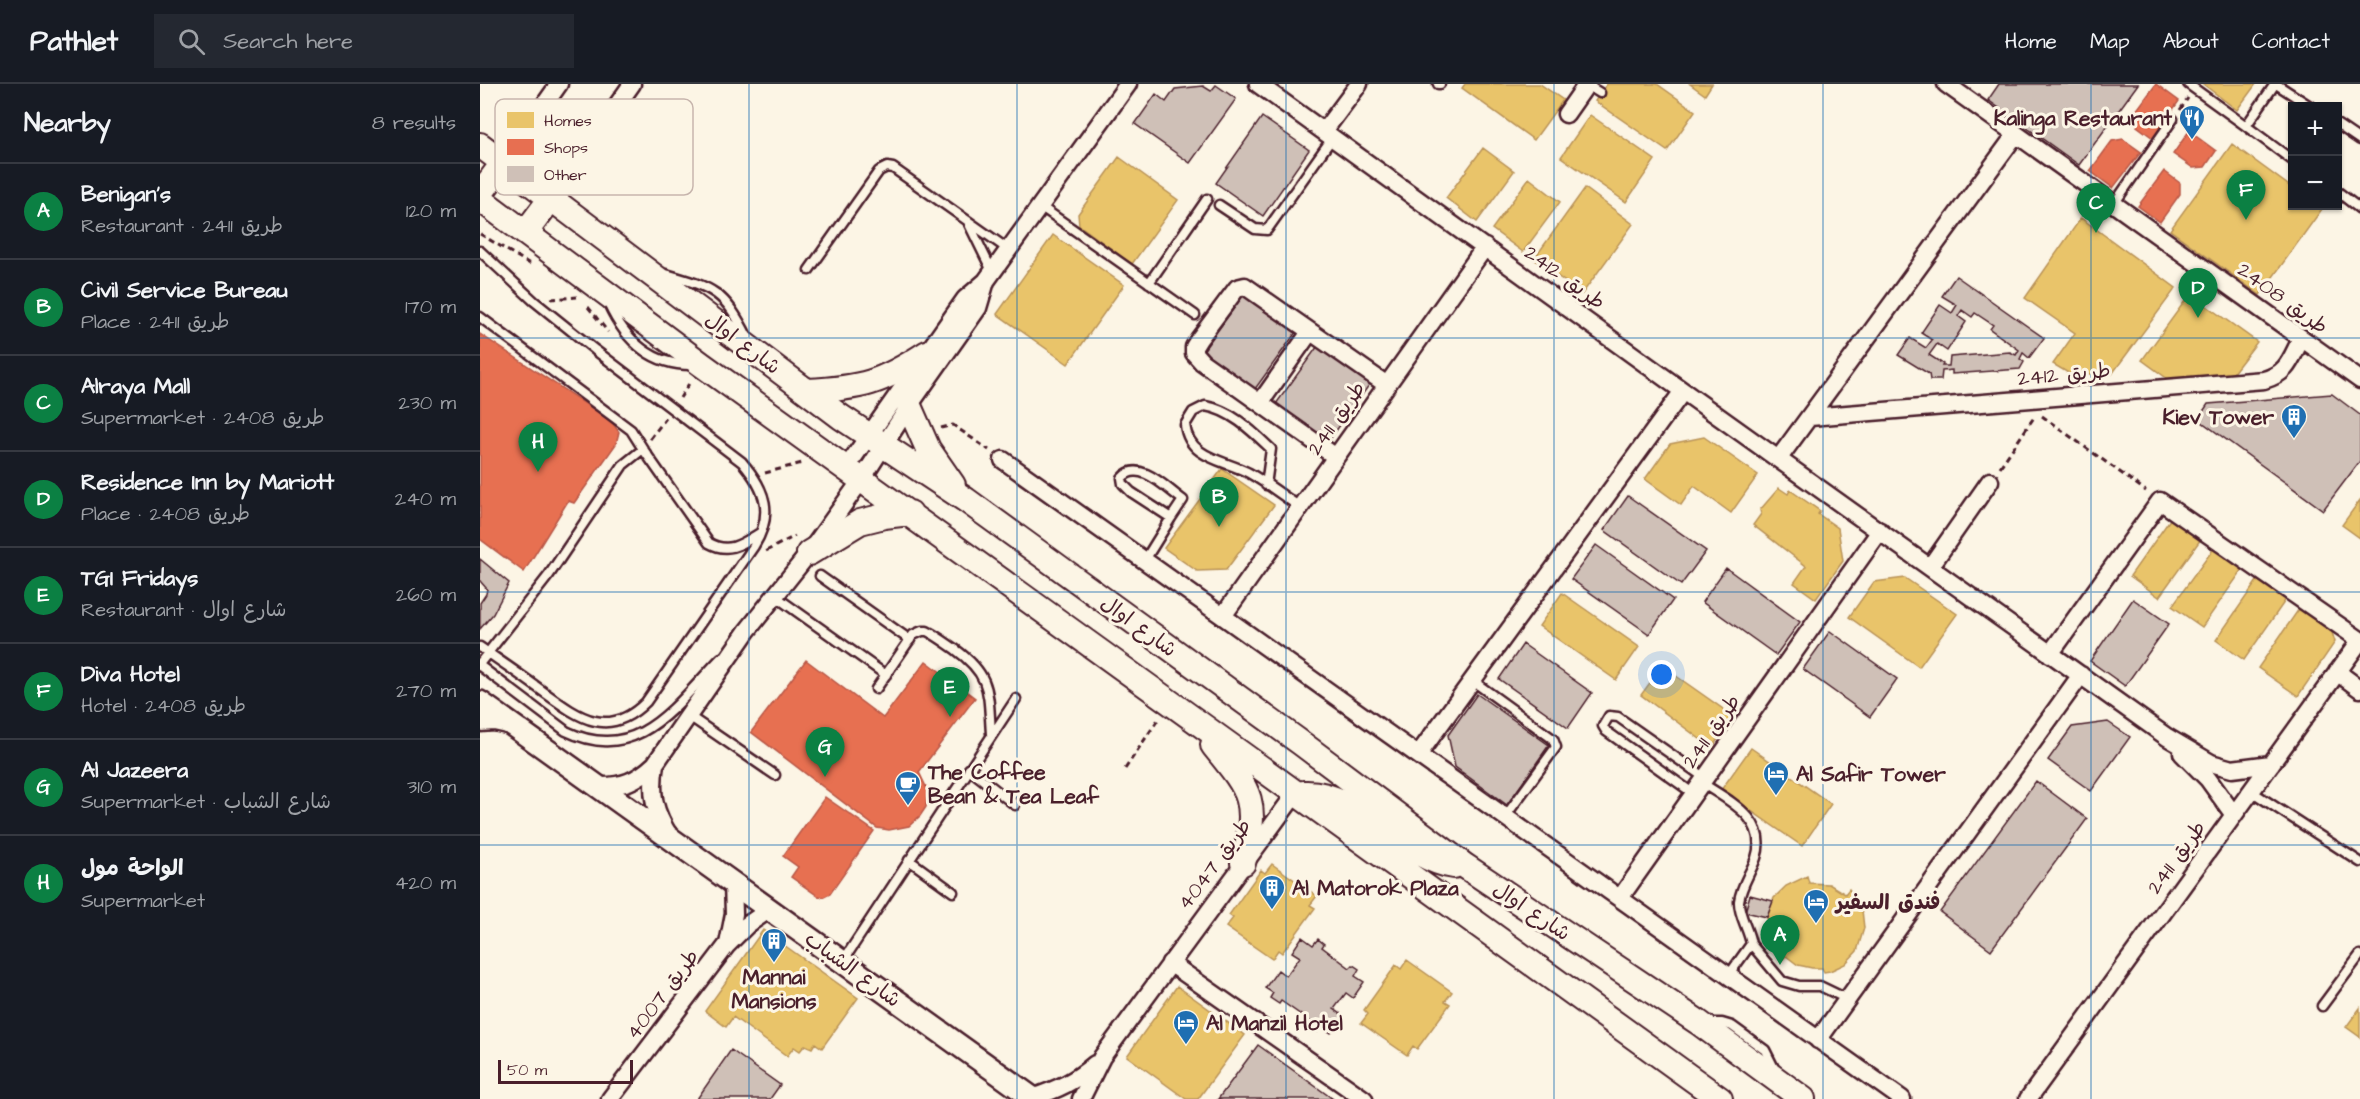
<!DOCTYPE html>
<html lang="en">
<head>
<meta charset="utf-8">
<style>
	body { margin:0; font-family:"Architects Daughter","Playpen Sans Arabic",sans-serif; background:#242831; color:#f1f3f6 }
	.controls { position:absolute; right:18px; top:18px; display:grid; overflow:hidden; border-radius:0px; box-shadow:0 2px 4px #0004 }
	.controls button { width:54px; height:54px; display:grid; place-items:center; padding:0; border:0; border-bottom:2px solid #363941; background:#171b24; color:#f1f3f6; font:30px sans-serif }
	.scale { position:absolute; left:18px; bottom:15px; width:135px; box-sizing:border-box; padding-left:6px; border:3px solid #4a1f2b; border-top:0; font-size:16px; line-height:21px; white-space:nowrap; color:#4a1f2b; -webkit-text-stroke:4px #fcf5e5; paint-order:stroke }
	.you { position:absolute; left:1182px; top:591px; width:21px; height:21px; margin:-15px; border:4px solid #fff; border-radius:50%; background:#1a73e8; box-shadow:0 0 0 9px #1a73e833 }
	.badge { display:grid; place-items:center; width:39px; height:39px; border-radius:50%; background:#0b8043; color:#fff; font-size:20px; font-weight:700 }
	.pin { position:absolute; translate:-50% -50px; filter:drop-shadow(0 2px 3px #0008) }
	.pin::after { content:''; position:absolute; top:32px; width:21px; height:18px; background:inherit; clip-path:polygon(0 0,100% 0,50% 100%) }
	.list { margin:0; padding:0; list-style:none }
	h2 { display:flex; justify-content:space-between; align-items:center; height:78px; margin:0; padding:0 24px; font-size:26px }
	h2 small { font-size:20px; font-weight:400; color:#9ea1a6 }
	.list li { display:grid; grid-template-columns:39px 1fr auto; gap:18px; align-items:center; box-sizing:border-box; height:96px; padding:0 24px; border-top:2px solid #363941 }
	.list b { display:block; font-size:22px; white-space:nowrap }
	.list p { margin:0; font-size:20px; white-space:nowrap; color:#9ea1a6 }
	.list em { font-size:20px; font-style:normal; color:#9ea1a6 }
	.icon { flex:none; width:33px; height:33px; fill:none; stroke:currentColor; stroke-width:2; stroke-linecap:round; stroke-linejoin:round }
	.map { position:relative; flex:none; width:1880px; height:1015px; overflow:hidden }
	header { display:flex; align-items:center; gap:36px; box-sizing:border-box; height:84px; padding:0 30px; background:#171b24; border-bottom:2px solid #363941 }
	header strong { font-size:28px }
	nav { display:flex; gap:33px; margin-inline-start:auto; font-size:21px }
	.search { width:420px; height:54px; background:#242831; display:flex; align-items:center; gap:15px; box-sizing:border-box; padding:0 21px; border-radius:0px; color:#9ea1a6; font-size:22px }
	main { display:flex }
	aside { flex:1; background:#171b24 }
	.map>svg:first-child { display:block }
</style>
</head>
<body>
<header>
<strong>Pathlet</strong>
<div class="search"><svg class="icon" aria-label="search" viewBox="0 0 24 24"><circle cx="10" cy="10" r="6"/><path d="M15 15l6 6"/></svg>Search here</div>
<nav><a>Home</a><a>Map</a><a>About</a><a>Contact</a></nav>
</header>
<main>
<aside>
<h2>Nearby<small>8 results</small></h2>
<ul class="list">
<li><span class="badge">A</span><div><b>Benigan's</b><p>Restaurant · طريق 2411</p></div><em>120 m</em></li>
<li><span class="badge">B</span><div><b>Civil Service Bureau</b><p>Place · طريق 2411</p></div><em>170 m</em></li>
<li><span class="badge">C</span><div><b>Alraya Mall</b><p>Supermarket · طريق 2408</p></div><em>230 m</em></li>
<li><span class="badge">D</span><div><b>Residence Inn by Mariott</b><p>Place · طريق 2408</p></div><em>240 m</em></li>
<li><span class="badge">E</span><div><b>TGI Fridays</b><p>Restaurant · شارع اوال</p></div><em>260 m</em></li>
<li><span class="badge">F</span><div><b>Diva Hotel</b><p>Hotel · طريق 2408</p></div><em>270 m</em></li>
<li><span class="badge">G</span><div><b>Al Jazeera</b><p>Supermarket · شارع الشباب</p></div><em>310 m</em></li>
<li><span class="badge">H</span><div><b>الواحة مول</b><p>Supermarket</p></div><em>420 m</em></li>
</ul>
</aside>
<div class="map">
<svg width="1880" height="1015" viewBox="0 0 1880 1015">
	<rect width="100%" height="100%" fill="#fcf5e5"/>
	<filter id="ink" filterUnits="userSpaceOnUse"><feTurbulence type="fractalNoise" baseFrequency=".0167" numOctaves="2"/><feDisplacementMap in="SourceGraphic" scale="12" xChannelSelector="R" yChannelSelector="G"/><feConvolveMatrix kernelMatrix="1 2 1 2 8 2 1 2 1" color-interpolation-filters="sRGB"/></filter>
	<g filter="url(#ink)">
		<path fill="#e9c46a" stroke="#b99257" stroke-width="1.5" d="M985 0H1060L1083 16 1054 56 982 4Z
			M1127 0H1177L1215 27 1187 67 1115 17Z
			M1210 0H1232L1225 11Z
			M1723 0H1776L1757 26Z
			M1110 31 1175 76 1146 118 1081 73Z
			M1752 60 1812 104V122H1837L1842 125 1780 211 1690 146Z
			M1003 64 1034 87 997 138 966 114Z
			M639 73 698 116 652 180 599 141 598 130Z
			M1049 94 1080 118 1043 168 1012 145Z
			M1105 104 1153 140 1102 210 1054 175Z
			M1601 134 1696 204 1632 290H1590L1573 280 1595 249 1545 214Z
			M573 151 644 201 588 280 517 230Z
			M1710 210 1777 258 1753 289 1692 298 1662 276Z
			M1224 353 1278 391 1251 429 1214 402 1201 421 1165 395 1190 360Z
			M742 385 794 421 746 486 717 487 684 464Z
			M1299 404 1308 410 1310 406 1340 427 1338 430 1358 444 1363 477 1336 515 1314 499 1326 482 1273 441 1281 430 1280 426Z
			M1880 416V454L1862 441Z
			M1691 434 1721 455 1679 513 1650 492Z
			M1734 464 1763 485 1722 543 1692 522Z
			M1425 494 1477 530 1439 583 1369 533 1394 498Z
			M1779 494 1807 514 1764 576 1736 556Z
			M1082 509 1159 563 1136 596 1059 542Z
			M1821 522 1849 539 1855 558 1818 612 1778 584Z
			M1182 582 1253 632 1232 664 1161 611Z
			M1271 664 1351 720 1322 762 1241 706Z
			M792 780 837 812 830 821 835 824 802 869 798 866 792 875 746 843 753 834 749 831 781 786 785 789Z
			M1327 792 1329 799 1349 800 1365 810 1369 805 1382 826 1384 844 1377 867 1365 880 1350 887 1344 888 1342 884H1332L1318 881 1306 872 1302 876 1289 855 1287 833 1294 814 1306 802Z
			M283 846 378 914 342 964 335 959 332 964 325 961 320 967 314 963 307 972 253 933 246 943 225 927Z
			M927 876 972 908 965 917 970 920 937 965 933 962 927 971 881 939 888 930 884 926 916 881 921 885Z
			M697 902 765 951 718 1015H706L647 972Z
			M1880 924V953L1866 943Z"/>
		<path fill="#e76f51" stroke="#b85746" stroke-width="1.5" d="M1676 0 1699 17 1673 54 1657 42 1656 27Z
			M1709 47 1736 67 1725 83 1713 84 1693 70Z
			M1643 55 1661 68 1633 104 1610 87 1632 57Z
			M1684 87 1700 99V110L1680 138 1658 122Z
			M0 250 131 337 139 348 136 360 94 419 88 417 44 488 0 455Z
			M326 576 403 634 446 577 495 614 439 688 447 705 446 723 440 732 429 742 409 746 397 744 271 648Z
			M345 713 394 747 350 810 344 813 338 812 311 793 318 783 303 772Z"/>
		<path fill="#cfc0b7" stroke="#4a1f2b" stroke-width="1.5" fill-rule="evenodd" d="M1519 0H1658L1599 81 1508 16Z
			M736 1 756 15 710 79 655 40 676 10 686 18 695 5 723 2 731 7Z
			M782 33 829 66 783 132 736 99Z
			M1476 192 1564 254 1549 274 1543 269 1540 275 1544 278 1540 285 1472 290V286L1462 287 1461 296H1450L1449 290 1418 271 1430 254 1446 264 1452 256 1441 249 1460 221 1472 229 1477 221 1462 212ZM1482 226 1492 233 1495 229 1513 241 1510 245 1539 266 1536 271 1530 268 1470 273 1469 282H1462L1463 280 1449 271 1457 260 1467 267 1486 238 1478 232Z
			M767 206 819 244 772 309 720 271Z
			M840 259 892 297 845 362 793 324Z
			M1852 310 1880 331V377L1843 426 1718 335 1728 320Z
			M1148 412 1226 467 1201 501 1124 446Z
			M1116 461 1193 516 1169 550 1091 495Z
			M0 475 29 499 13 530 0 545V519L6 510 7 505 0 497Z
			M1246 484 1320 538 1296 571 1222 518Z
			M1653 515 1689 540 1645 602 1610 577Z
			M1350 547 1417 595 1390 633 1323 585Z
			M1043 560 1112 609 1088 644 1019 595Z
			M997 610 1069 661 1027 721 975 683 968 651Z
			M1628 638 1650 653 1611 707 1568 676 1592 643Z
			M1556 697 1607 735 1511 866 1460 828Z
			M1270 811 1293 817 1287 833 1265 828Z
			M822 853 833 861 838 855 844 860 842 863 870 884 873 881 879 885 875 892 884 898 873 914 866 909 854 925 864 932 851 949 841 942 837 948 828 942 831 938 801 917 799 920 790 914 793 909 785 904 798 886 806 892 820 873 812 868Z
			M778 961 853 1015H738Z
			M251 966 300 1001 290 1015H217Z"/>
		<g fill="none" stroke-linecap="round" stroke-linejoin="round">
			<defs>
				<path id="service" d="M958 0H960
					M1708 0 1766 42
					M1795 0 1766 42 1812 76
					M1796 0 1830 22
					M1107 1 1120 9
					M1858 41 1880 56
					M1858 108 1880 125
					M1634 120 1693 35
					M739 121 775 145 787 146 853 53
					M560 122 715 231
					M489 140 512 187
					M0 167 54 217 115 266 262 378C286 406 294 430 274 462L166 618C127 657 97 632 61 606 41 591 20 577 0 563
					M329 186 399 87 407 83 413 84 529 166
					M186 190C234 204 244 207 268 254
					M669 199 727 115
					M128 219C144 254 170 281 211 281
					M0 233 151 346 163 365
					M786 401 791 365C772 347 751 326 725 322L713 328 705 341C709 375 745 376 769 389 787 399 803 412 820 423
					M665 476 691 434 651 408 643 400 642 394C659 374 687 405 703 416L691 434
					M340 492 430 556
					M295 512 406 591
					M0 579 69 491 143 381 163 365 229 459C249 470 262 460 280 449
					M0 582 86 647C158 682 196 620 241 574
					M993 597 1073 655 1076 663 1025 733
					M396 605 433 551 442 547H447C457 552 466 559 475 565 512 592 508 608 511 650
					M209 632 295 691
					M489 685 535 721
					M1222 699C1249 717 1289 735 1276 774 1271 788 1261 802 1259 817 1258 830 1269 846 1271 860L1248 892
					M1771 707 1880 778
					M1214 710 1126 647 1123 642 1129 632 1138 633 1225 694
					M429 776 473 808
					M1271 860 1302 897 1319 902H1340L1367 915
					M363 877 536 615
					M1842 922 1880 871
					M1230 939H1242L1252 942 1285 966 1295 986"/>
				<path id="minor" d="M778 0 1203 307 1687 653 1731 679 1752 685 1791 680
					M1466 0 1880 296
					M1086 30 1107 0
					M844 47 879 0
					M24 78 79 0
					M72 113 152 0
					M780 319 830 248
					M1330 333 1784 296C1808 289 1810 276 1821 255
					M856 373 722 278 714 269V263L719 255 757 204 765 202 907 301
					M1299 374 1536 50
					M523 376 1422 1015
					M366 384 485 215 506 197 648 0
					M1450 483 1510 397
					M743 532 1005 163
					M1570 570 1680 417 1880 556
					M1857 588 1880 605
					M0 639 14 638 32 642
					M1702 669 1728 695 1754 731
					M938 671 1203 307
					M175 680C170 711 174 727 190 753
					M118 702C142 703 157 697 175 680L267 547 329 469 382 395 429 322 498 224 506 197
					M1140 814 1400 447
					M248 860 254 830 253 799
					M690 879 884 1015
					M1338 956 1601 591
					M552 1014C578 1005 594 998 615 980
					M130 1015 247 861 267 841 290 825
					M601 1015 622 973 816 709
					M1548 1015 1880 557"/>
				<path id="tertiary" d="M0 618 554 1015"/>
				<path id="secondary" d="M0 61 361 333 486 416 821 659 985 782 1218 938 1323 1015
					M0 110 24 78
					M0 115 221 280 1240 1015
					M45 149 72 113
					M327 307C383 304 401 299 447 269
					M429 322 448 365 473 401
					M329 469 380 438 404 432 430 429
					M733 661C772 709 779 717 763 779
					M824 709C876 706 922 775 974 782"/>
			</defs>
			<use href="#service" stroke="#4a1f2b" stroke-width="13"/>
			<use href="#minor" stroke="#4a1f2b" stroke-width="21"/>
			<use href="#tertiary" stroke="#4a1f2b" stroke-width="26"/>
			<use href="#secondary" stroke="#4a1f2b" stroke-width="28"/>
			<path stroke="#4a1f2b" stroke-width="3" stroke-dasharray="6 4.5" stroke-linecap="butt" d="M1700 26 1708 14
				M0 150 50 180
				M71 215 97 213
				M108 223 128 248
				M200 314 210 298
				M1562 332 1666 407
				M461 344 473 341 509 366
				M170 355 186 334
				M1520 383 1555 332
				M285 389 322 379
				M286 467 315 452
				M645 685 679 634"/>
			<use href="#service" stroke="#fcf5e5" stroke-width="8"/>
			<use href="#minor" stroke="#fcf5e5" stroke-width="16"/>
			<use href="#tertiary" stroke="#fcf5e5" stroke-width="21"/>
			<use href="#secondary" stroke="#fcf5e5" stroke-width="24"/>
		</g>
	</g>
	<path fill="none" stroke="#1f6fb2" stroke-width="1.5" stroke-opacity="0.55" d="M269 0V1015M537 0V1015M806 0V1015M1074 0V1015M1343 0V1015M1611 0V1015M0 254H1880M0 508H1880M0 761H1880"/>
	<defs>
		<symbol id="restaurant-pin" viewBox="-11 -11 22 30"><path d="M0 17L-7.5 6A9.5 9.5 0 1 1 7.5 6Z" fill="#1f6fb2" stroke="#fcf5e5"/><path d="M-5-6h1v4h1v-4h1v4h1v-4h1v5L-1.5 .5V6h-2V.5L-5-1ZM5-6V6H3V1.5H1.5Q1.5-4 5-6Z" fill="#fff"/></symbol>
		<symbol id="building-pin" viewBox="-11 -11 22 30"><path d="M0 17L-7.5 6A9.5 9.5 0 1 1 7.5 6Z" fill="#1f6fb2" stroke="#fcf5e5"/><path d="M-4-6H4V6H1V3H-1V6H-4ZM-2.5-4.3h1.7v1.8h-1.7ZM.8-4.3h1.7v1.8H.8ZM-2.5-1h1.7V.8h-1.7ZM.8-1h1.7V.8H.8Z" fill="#fff"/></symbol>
		<symbol id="hotel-pin" viewBox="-11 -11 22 30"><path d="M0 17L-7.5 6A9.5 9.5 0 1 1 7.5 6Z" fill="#1f6fb2" stroke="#fcf5e5"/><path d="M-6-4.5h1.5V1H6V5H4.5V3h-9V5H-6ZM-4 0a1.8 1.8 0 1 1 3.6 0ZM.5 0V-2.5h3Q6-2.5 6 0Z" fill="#fff"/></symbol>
		<symbol id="cafe-pin" viewBox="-11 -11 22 30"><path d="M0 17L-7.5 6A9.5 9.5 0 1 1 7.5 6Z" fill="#1f6fb2" stroke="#fcf5e5"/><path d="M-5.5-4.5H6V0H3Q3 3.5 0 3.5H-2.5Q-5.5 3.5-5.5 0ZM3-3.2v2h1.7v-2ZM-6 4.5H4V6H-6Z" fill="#fff"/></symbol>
	</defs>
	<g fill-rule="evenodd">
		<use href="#restaurant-pin" x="1697" y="19" width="30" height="40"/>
		<use href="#building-pin" x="1799" y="318" width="30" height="40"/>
		<use href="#hotel-pin" x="1281" y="675" width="30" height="40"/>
		<use href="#cafe-pin" x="413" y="685" width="30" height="40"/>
		<use href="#building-pin" x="777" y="789" width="30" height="40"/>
		<use href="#hotel-pin" x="1321" y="803" width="30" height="40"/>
		<use href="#building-pin" x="279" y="842" width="30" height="40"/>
		<use href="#hotel-pin" x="691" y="924" width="30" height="40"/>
	</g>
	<g text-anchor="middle" stroke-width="6" stroke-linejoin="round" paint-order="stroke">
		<g font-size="21" font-weight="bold" fill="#4a1f2b" stroke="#fcf5e5" text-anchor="start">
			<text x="1692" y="41" text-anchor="end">Kalinga Restaurant</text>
			<text x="1794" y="340" text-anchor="end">Kiev Tower</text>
			<text x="448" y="695">The Coffee<tspan x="448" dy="24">Bean &amp; Tea Leaf</tspan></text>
			<text x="1316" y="697">Al Safir Tower</text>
			<text x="812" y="811">Al Matorok Plaza</text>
			<text x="1356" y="825">فندق السفير</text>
			<text x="294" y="900" text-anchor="middle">Mannai<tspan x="294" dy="24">Mansions</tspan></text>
			<text x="726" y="946">Al Manzil Hotel</text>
		</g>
		<g font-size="21" fill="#4a1f2b" stroke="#fcf5e5">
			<text transform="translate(1085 193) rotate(36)" y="7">طريق 2412</text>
			<text transform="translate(1803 214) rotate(36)" y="7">طريق 2408</text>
			<text transform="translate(263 259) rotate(37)" y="7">شارع اوال</text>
			<text transform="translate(1584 290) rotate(-5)" y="7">طريق 2412</text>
			<text transform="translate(856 334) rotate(-55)" y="7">طريق 2411</text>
			<text transform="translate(659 542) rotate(36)" y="7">شارع اوال</text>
			<text transform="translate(1231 647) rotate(-55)" y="7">طريق 2411</text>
			<text transform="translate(1696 773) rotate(-54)" y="7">طريق 2411</text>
			<text transform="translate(734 780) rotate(-53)" y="7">طريق 4047</text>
			<text transform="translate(1052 827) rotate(34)" y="7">شارع اوال</text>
			<text transform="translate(373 885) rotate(36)" y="7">شارع الشباب</text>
			<text transform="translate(182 910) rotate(-53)" y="7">طريق 4007</text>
		</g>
	</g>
	<rect x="15" y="15" width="198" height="96" rx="9" fill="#fcf5e5" stroke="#c7b5ad" stroke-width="1.5"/>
	<rect x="27" y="28" width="27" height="16" fill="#e9c46a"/>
	<rect x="27" y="55" width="27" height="16" fill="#e76f51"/>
	<rect x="27" y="82" width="27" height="16" fill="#cfc0b7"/>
	<g font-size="16" fill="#4a1f2b">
		<text x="64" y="42">Homes</text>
		<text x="64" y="69">Shops</text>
		<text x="64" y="96">Other</text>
	</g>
</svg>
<div class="controls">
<button>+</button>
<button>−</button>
</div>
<div class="scale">50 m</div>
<div class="you"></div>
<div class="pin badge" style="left:1300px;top:881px">A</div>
<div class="pin badge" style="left:739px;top:443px">B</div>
<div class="pin badge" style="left:1616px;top:149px">C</div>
<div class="pin badge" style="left:1718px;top:234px">D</div>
<div class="pin badge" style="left:470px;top:633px">E</div>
<div class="pin badge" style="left:1766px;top:136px">F</div>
<div class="pin badge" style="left:345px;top:693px">G</div>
<div class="pin badge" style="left:58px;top:388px">H</div>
</div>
</main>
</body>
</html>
